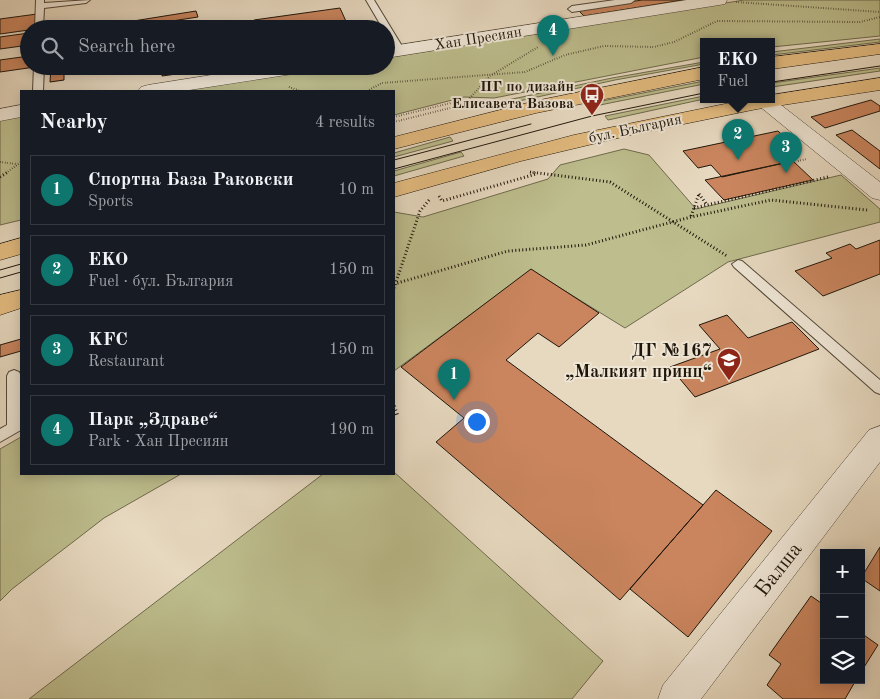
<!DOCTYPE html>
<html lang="en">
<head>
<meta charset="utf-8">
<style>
	body { margin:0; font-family:"Old Standard TT",serif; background:#242831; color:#f1f3f6 }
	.controls { position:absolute; right:15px; bottom:15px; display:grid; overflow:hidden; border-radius:0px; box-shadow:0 2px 12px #0003 }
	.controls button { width:45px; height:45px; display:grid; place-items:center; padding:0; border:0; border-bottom:1px solid #363941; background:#171b24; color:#f1f3f6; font:25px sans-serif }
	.you { position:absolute; left:476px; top:421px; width:18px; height:18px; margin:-12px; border:4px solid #fff; border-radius:50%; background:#1a73e8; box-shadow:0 0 0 8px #1a73e833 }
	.badge { display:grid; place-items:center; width:32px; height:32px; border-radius:50%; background:#0f766e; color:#fff; font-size:16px; font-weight:700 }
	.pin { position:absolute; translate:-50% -41px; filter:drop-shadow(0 1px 2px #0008) }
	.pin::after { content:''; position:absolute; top:26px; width:18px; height:15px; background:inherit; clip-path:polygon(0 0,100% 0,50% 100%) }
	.popup { position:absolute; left:700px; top:38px; width:75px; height:65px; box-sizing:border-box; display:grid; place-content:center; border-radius:0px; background:#171b24; filter:drop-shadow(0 1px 4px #0005); font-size:16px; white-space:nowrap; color:#9ea1a6 }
	.popup b { font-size:19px; color:#f1f3f6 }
	.popup::after { content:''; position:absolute; left:50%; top:100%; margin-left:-10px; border:10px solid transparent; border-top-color:#171b24 }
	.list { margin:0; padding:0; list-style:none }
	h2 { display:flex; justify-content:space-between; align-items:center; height:65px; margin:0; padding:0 20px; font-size:21px }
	h2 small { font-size:16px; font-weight:400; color:#9ea1a6 }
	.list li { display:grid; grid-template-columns:32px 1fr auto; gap:15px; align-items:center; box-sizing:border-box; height:70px; margin:0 10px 10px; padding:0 10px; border:1px solid #363941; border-radius:0px }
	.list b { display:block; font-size:19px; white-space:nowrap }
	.list p { margin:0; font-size:16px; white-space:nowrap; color:#9ea1a6 }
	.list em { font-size:16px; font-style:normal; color:#9ea1a6 }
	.icon { flex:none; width:28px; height:28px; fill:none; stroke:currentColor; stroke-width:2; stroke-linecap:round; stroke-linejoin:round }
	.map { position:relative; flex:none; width:880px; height:699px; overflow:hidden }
	.search { position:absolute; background:#171b24; box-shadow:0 2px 12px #0003; left:20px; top:20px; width:375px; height:55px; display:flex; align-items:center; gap:12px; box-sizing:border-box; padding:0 18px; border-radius:28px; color:#9ea1a6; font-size:19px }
	.panel { position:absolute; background:#171b24; box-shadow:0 2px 12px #0003; left:20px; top:90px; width:375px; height:385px; border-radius:0px }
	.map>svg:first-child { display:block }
</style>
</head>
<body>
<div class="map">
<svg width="880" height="699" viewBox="0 0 880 699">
	<rect width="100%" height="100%" fill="#e7d9c0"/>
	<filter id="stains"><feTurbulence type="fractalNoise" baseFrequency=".004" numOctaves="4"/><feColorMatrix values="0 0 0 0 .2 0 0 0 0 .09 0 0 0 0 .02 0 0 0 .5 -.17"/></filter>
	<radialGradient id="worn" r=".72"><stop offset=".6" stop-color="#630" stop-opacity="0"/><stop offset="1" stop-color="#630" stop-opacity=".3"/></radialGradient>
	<path fill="#bdbd8d" stroke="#6e6a4c" d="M744 0H880V36L772 47V41H704V57L494 98 464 97 394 115V91H176L333 66H386V58Z
		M880 39V42L772 55V52Z
		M704 62V64L615 80 487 108 484 105 612 78Z
		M880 68V71L772 87V83Z
		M704 81V84L595 106 592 103Z
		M704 96V99L608 120 605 116Z
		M21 116V220L0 225V119Z
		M450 137 453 141 394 157V153Z
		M624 149 649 155 696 209 841 175 880 209V222L728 262 625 328 531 270 394 371V212L423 217 548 179 560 165Z
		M461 152 464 156 394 176V171Z
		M21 437V474H181L104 518 12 589 0 601V449Z
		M394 472 603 661 572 699H29L323 474H394Z"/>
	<path fill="#ca855e" stroke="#1e160b" d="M642 0H683L584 16 578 10Z
		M340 8 349 28 242 29 256 27 254 20Z
		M196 11 198 17 120 29H83Z
		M37 14 36 29 0 34V19Z
		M29 33V45L0 49V37Z
		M29 56V66L35 67 0 72V60Z
		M51 66H64V80L50 82Z
		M183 66H197L198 71 162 76V69Z
		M871 100 880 106V111L825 128 811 117Z
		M852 130 880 151V169L836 135Z
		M778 131 795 147 781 150 793 161 722 177 711 165 698 168 683 151Z
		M793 161 813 180 724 200 705 180Z
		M880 240V274L823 296 795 271 832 258 826 253 850 244 856 249Z
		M531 269 599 313 559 347 538 333 506 360 703 505 620 600 436 442 464 418 401 367Z
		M727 315 748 338 792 322 819 349 695 397 670 367 720 349 699 325Z
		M21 339V351L0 357V345Z
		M716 490 772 531 688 637 630 589Z
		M880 547V591L861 578Z
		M811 596 824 605V680H856L845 699H783L767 685 781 664 769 655Z
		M861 633 878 645 861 672Z"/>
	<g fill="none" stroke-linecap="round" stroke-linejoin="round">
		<defs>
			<path id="service" d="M36 0H44V3L90 0 86 3 44 8 43 29H35Z
				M366 0H374L405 51 403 53H397L386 35V29H383Z
				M615 0H635L631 3 572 12 568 9 572 6Z
				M34 66H44L43 91H33Z
				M738 260 742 261 880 380V394L875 392 734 267 732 264Z
				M14 370 19 372 21 376V430L0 442V429L7 425V376L9 372Z"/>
			<path id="minor" d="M687 0H727L725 4 719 5 386 58V47Z
				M268 66H314L312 70 305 72 183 91H138L141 87 148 85Z
				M772 98 880 182V200L872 198 753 101 755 99Z
				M21 105V117L0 121V109Z
				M880 426V462L701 699H658L663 685 869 430Z"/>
			<path id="primary" d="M880 44V54L772 69V57Z
				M704 67V79L536 113 394 149V137L535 101Z
				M880 78V90L757 109 635 134 521 161 394 197V183L574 135 749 99H772V95Z
				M21 238V254L0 260V244Z
				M21 290V308L0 315V295Z"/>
		</defs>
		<use href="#service" stroke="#504738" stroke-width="2"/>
		<use href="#minor" stroke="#504738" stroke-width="1"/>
		<use href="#primary" stroke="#1e160b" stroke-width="1"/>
		<path stroke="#1e160b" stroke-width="2" stroke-dasharray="0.5 2" stroke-linecap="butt" d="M736 2 880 12
			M289 87 300 91
			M367 91 382 83 525 72 565 55 604 46 654 47 674 42 717 21 860 22 880 17
			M468 100 490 76 538 47
			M394 117 459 101 478 102
			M394 122 466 104
			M798 161 807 159
			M0 162 17 164
			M530 172 536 173
			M6 173 21 162"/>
		<path stroke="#1e160b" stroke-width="3" stroke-dasharray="1 2.5" stroke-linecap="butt" d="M530 172 610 182 727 256
			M0 177 8 172
			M699 194 707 205
			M439 196 442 201 536 174
			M694 208 828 177
			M691 216 699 194
			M394 284 508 251 586 245 691 217 771 200 867 210
			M394 288 420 211 430 199"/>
		<path stroke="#1e160b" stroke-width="4" stroke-dasharray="1 3" stroke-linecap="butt" d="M394 406 397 415"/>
		<use href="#service" fill="#efe6d6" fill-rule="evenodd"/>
		<use href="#minor" fill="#efe6d6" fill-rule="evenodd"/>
		<use href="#primary" fill="#e4bc80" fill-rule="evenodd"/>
		<path stroke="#1e160b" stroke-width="1" d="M772 82 880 66
			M394 160 531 124
			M394 169 592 116 704 93
			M0 270 21 264
			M0 278 21 272"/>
	</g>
	<defs>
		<symbol id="bus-pin" viewBox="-11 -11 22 30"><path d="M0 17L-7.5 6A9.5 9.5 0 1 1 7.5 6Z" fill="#8f2418" stroke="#efe6d6"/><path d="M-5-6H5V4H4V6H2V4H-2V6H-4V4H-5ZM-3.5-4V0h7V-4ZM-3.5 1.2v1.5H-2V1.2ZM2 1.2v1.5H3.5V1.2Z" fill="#fff"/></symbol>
		<symbol id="school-pin" viewBox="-11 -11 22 30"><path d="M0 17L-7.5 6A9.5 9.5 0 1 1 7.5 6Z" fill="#8f2418" stroke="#efe6d6"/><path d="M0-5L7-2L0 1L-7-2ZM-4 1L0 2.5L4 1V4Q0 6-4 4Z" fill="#fff"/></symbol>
	</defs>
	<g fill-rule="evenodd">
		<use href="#bus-pin" x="578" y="81" width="28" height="38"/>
		<use href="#school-pin" x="715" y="346" width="28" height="38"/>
	</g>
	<g text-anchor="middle" stroke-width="4" stroke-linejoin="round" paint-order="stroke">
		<g font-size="15" fill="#1e160b" stroke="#efe6d6">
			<text transform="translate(478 38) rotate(-9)" y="5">Хан Пресиян</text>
			<text transform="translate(635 128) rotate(-12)" y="5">бул. България</text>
		</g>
		<g font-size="15" font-weight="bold" fill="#1e160b" stroke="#efe6d6" text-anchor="end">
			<text x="574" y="91">ПГ по дизайн<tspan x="574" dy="17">Елисавета Вазова</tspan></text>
		</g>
		<g font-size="18" font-weight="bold" fill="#1e160b" stroke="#efe6d6" text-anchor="end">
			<text x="712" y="356">ДГ №167<tspan x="712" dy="21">„Малкият принц“</tspan></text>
		</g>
		<g font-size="21" fill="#1e160b" stroke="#efe6d6">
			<text transform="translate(778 569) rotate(-52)" y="7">Балша</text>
		</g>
	</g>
	<rect width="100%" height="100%" filter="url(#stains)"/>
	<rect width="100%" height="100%" fill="url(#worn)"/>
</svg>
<div class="controls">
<button>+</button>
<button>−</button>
<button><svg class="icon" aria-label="layers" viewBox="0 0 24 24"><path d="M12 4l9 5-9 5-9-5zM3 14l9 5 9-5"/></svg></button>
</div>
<div class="you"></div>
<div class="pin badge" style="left:454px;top:400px">1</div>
<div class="pin badge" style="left:738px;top:160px">2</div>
<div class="popup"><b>EKO</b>Fuel</div>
<div class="pin badge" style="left:786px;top:173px">3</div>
<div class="pin badge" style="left:553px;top:56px">4</div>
<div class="search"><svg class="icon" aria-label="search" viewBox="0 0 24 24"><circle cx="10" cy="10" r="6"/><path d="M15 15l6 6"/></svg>Search here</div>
<section class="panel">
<h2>Nearby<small>4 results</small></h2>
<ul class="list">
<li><span class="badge">1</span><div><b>Спортна База Раковски</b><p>Sports</p></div><em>10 m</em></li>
<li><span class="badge">2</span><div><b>EKO</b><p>Fuel · бул. България</p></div><em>150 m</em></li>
<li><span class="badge">3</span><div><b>KFC</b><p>Restaurant</p></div><em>150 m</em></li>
<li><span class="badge">4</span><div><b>Парк „Здраве“</b><p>Park · Хан Пресиян</p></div><em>190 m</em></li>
</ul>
</section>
</div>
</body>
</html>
